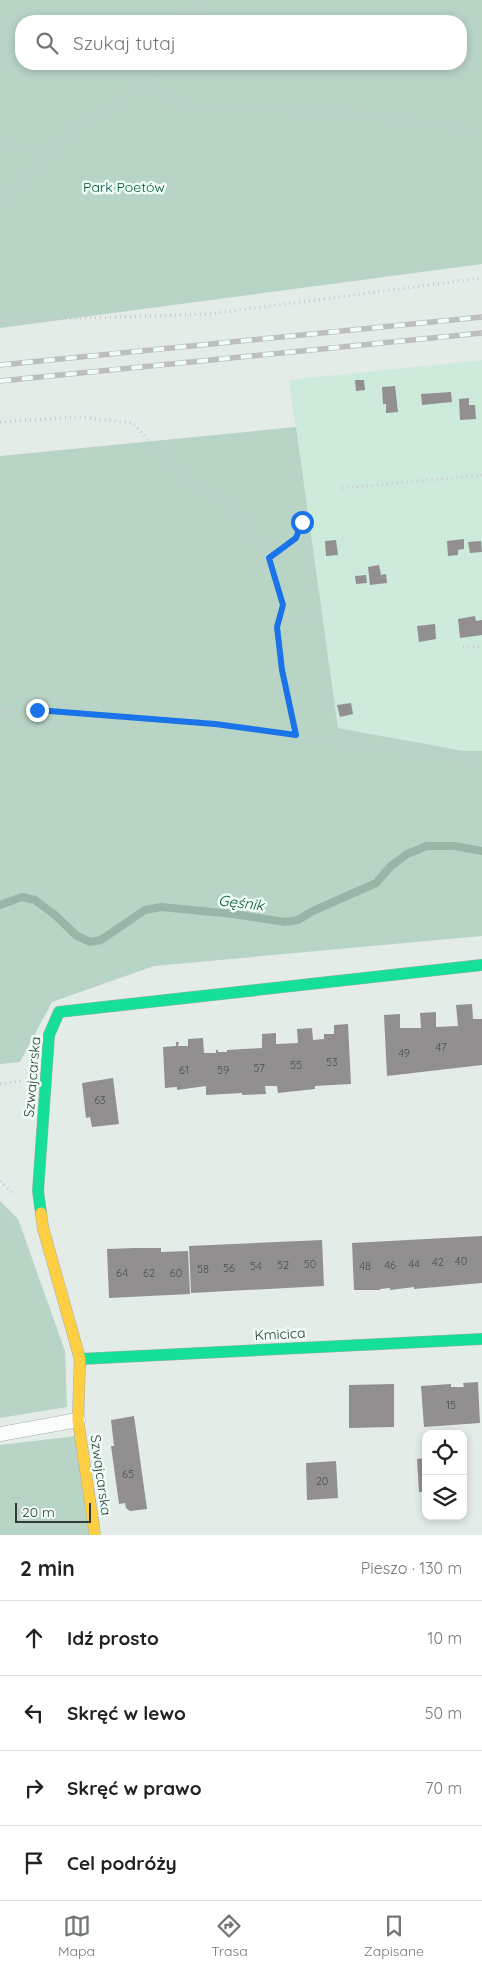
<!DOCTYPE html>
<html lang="pl">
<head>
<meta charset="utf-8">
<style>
	body { margin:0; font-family:Quicksand,sans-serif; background:#f6f6f6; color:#222 }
	.controls { position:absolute; right:15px; bottom:15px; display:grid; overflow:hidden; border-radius:10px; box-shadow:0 2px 8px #0003 }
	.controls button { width:45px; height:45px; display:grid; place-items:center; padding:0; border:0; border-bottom:1px solid #e0e0e0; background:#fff; color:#222; font:25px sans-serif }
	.scale { position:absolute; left:15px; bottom:12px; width:76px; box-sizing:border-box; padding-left:5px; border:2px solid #333936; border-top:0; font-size:14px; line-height:18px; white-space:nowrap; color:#333936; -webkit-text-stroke:4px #eefdf5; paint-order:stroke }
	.stop { position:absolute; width:15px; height:15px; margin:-11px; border:4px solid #1a73e8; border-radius:50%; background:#fff }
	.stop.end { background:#1a73e8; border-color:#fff; box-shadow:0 1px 5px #0008 }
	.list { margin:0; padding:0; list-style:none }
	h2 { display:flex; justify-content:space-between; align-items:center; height:65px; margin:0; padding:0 20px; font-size:21px }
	h2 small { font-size:16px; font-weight:400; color:#767676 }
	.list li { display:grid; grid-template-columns:32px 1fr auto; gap:15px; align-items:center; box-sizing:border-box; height:75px; padding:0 20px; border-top:1px solid #e0e0e0 }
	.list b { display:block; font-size:19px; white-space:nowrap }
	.list em { font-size:16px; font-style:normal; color:#767676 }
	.icon { flex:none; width:28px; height:28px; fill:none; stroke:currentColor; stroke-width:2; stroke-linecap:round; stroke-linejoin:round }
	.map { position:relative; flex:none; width:482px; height:1535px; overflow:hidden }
	.search { position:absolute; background:#fff; box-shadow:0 2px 8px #0003; left:15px; right:15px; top:15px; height:55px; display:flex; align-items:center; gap:12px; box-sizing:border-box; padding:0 18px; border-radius:20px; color:#767676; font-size:19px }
	.sheet { height:365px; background:#fff }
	nav { display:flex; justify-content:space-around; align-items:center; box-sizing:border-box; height:70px; border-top:1px solid #e0e0e0; background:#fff; font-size:14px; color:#767676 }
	nav a { display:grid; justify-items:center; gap:2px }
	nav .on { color:#717874 }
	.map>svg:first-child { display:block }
</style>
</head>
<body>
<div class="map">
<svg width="482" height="1535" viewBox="0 0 482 1535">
	<rect width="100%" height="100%" fill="#e4ece8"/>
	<path fill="#ceeadb" d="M482 360V751H464L338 728 289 380Z"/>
	<path fill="#b8d4c5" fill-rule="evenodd" d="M0 0H482V264L0 328ZM461 21V64H21V21Z
		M296 427 338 728 464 751H482V936L154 966 52 1002 20 1062 0 1064V456Z
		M0 1201 18 1219 65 1351 67 1407 0 1418Z
		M84 1435 98 1535H0V1445Z"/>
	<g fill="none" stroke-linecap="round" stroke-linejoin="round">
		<path stroke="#96b6a6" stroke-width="8" d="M0 905 22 897 35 900 55 915 77 936 90 942 101 940 145 910 161 907 233 914 285 922 298 920 313 911 376 883 391 866 407 854 427 846H454L482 851"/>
	</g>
	<path fill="#928f91" d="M355 380H364L365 390 356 391Z
		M395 386 398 412 386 413V404H383L382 387Z
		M451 392 452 402 422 405 421 394Z
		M469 398V405H475L476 419 460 420 459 399Z
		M464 539V549L458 550V555L448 556 447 541Z
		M336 540 338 555 326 556 325 541Z
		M481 541 482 552 470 553 468 542Z
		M379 565 381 575 386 574 387 583 370 585 368 567Z
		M366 575 367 583 356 584 355 576Z
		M475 616 476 621 482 620V635L460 638 458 619Z
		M435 624 436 639 419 642 417 626Z
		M351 703 353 714 340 717 337 705Z
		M472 1004 473 1019H482V1065L387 1076 384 1015 400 1014V1028H421L420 1013 436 1012V1027L458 1026 456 1005Z
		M348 1024 351 1084 315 1086V1089L278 1093 277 1086H265L266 1094 242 1095V1093L206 1095V1086L177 1090V1087L165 1088 163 1047 176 1046V1042H179L178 1046H188V1039L203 1038 204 1053H216V1050H218V1052H227V1050L262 1048V1034L276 1033V1044L298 1043 297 1029 312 1028 313 1040 324 1039V1034H334V1025Z
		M113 1078 119 1124 92 1127 90 1117 86 1118 82 1083Z
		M482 1236V1283L414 1289V1287L390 1290V1288L380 1289V1290H354L352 1243Z
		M322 1240 324 1286 191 1293 189 1246Z
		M135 1248H161V1252L188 1251 190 1294 109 1298 107 1249Z
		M478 1382 480 1423 424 1427 421 1386 451 1384V1387H464L463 1383Z
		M394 1384V1427L349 1428V1385Z
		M134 1416 147 1509 130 1511 126 1508 125 1503 119 1504 111 1446H114L111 1420Z
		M426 1458V1492H419L417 1459Z
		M336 1461 338 1498 307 1500 306 1463Z"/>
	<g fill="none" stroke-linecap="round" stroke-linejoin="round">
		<defs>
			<path id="lane" d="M0 1434 78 1420"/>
			<path id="fast" d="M41 1213 38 1191 49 1035 59 1012 482 965
				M80 1359 482 1339"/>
			<path id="slow" d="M41 1213 43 1228 80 1359 78 1420 95 1535"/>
		</defs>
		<use href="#lane" stroke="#a6aca9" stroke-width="15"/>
		<use href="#fast" stroke="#a6aca9" stroke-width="12"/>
		<use href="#slow" stroke="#a6aca9" stroke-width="12"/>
		<path stroke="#c6c9c8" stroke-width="3" stroke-dasharray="1 4" stroke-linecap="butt" d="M185 21 198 0
			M145 85 181 106 352 113 467 129 482 133
			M0 141 11 147 49 152
			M0 202 70 131 145 85 160 64
			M0 321 209 314 482 278
			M0 422 78 417 133 423 178 473 231 504 269 558 283 605 277 627 282 670 296 735
			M342 488 482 475
			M296 538 302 522 303 510 307 509
			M269 558 296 538 311 537
			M279 620 299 619 322 612
			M463 647H482
			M0 711C162 710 322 743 482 761
			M0 1084 21 1081
			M0 1181 12 1193
			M0 1239 16 1220"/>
		<use href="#lane" stroke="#fbfcfc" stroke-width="14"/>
		<use href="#fast" stroke="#16e098" stroke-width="11"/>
		<use href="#slow" stroke="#ffcf43" stroke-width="11"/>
		<defs>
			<path id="rail" d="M0 365 482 317
				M0 381 482 333"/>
		</defs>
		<use href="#rail" stroke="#bdbebe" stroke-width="5.5"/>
		<use href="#rail" stroke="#eefdf5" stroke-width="4" stroke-dasharray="11" stroke-linecap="butt"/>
	</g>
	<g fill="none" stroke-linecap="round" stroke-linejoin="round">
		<path stroke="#1a73e8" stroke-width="6" d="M37 710 215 724 296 735 282 670 277 627 283 605 269 558 296 538 302 522"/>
	</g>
	<g text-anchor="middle" stroke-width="5" stroke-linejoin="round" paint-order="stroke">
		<g font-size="11" fill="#4b4e4d">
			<text x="441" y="1051">47</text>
			<text x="404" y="1057">49</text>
			<text x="332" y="1066">53</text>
			<text x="296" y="1069">55</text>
			<text x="259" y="1072">57</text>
			<text x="184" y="1074">61</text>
			<text x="223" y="1074">59</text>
			<text x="100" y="1104">63</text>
			<text x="461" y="1265">40</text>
			<text x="438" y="1266">42</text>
			<text x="310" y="1268">50</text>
			<text x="414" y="1268">44</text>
			<text x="283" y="1269">52</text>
			<text x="390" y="1269">46</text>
			<text x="256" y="1270">54</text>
			<text x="365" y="1270">48</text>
			<text x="229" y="1272">56</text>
			<text x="203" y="1273">58</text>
			<text x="122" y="1277">64</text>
			<text x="149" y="1277">62</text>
			<text x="176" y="1277">60</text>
			<text x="451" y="1409">15</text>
			<text x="128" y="1478">65</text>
			<text x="322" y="1485">20</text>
		</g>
		<g font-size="14" fill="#005337" stroke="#eefdf5">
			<text x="124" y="192">Park Poetów</text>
		</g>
		<g font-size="14" fill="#333936" stroke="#eefdf5">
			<text transform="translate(32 1077) rotate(-85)" y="5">Szwajcarska</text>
			<text transform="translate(280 1334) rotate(-3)" y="5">Kmicica</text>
			<text transform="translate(101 1475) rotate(82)" y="5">Szwajcarska</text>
		</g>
		<g font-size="15" font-style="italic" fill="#005438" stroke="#eefdf5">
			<text transform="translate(241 903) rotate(7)" y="5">Gęśnik</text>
		</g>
	</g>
</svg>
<div class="controls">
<button><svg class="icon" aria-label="locate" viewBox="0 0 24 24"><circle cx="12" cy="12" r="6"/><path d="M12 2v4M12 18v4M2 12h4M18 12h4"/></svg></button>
<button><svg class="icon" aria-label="layers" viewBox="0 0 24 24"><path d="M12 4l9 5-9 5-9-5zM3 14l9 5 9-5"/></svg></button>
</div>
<div class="scale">20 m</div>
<div class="stop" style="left:302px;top:522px"></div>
<div class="stop end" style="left:37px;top:710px"></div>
<div class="search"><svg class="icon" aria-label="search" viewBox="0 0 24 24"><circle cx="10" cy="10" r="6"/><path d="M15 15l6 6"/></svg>Szukaj tutaj</div>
</div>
<section class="sheet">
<h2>2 min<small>Pieszo · 130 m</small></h2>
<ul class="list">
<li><svg class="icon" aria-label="ahead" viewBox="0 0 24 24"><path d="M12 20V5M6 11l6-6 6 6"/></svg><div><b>Idź prosto</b></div><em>10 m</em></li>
<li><svg class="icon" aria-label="left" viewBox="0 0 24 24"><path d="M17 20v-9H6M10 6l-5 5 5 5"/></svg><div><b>Skręć w lewo</b></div><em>50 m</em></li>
<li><svg class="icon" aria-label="right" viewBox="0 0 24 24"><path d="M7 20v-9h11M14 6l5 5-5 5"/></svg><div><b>Skręć w prawo</b></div><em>70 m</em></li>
<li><svg class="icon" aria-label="arrive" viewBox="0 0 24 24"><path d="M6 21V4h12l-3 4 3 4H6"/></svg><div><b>Cel podróży</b></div></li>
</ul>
</section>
<nav>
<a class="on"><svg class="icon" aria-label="map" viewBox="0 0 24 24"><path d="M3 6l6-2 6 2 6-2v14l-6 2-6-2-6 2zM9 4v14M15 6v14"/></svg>Mapa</a>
<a><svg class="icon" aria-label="directions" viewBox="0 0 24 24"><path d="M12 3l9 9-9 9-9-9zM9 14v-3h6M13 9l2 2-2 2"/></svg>Trasa</a>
<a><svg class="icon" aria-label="saved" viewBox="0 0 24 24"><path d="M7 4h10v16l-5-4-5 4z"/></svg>Zapisane</a>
</nav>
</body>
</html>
